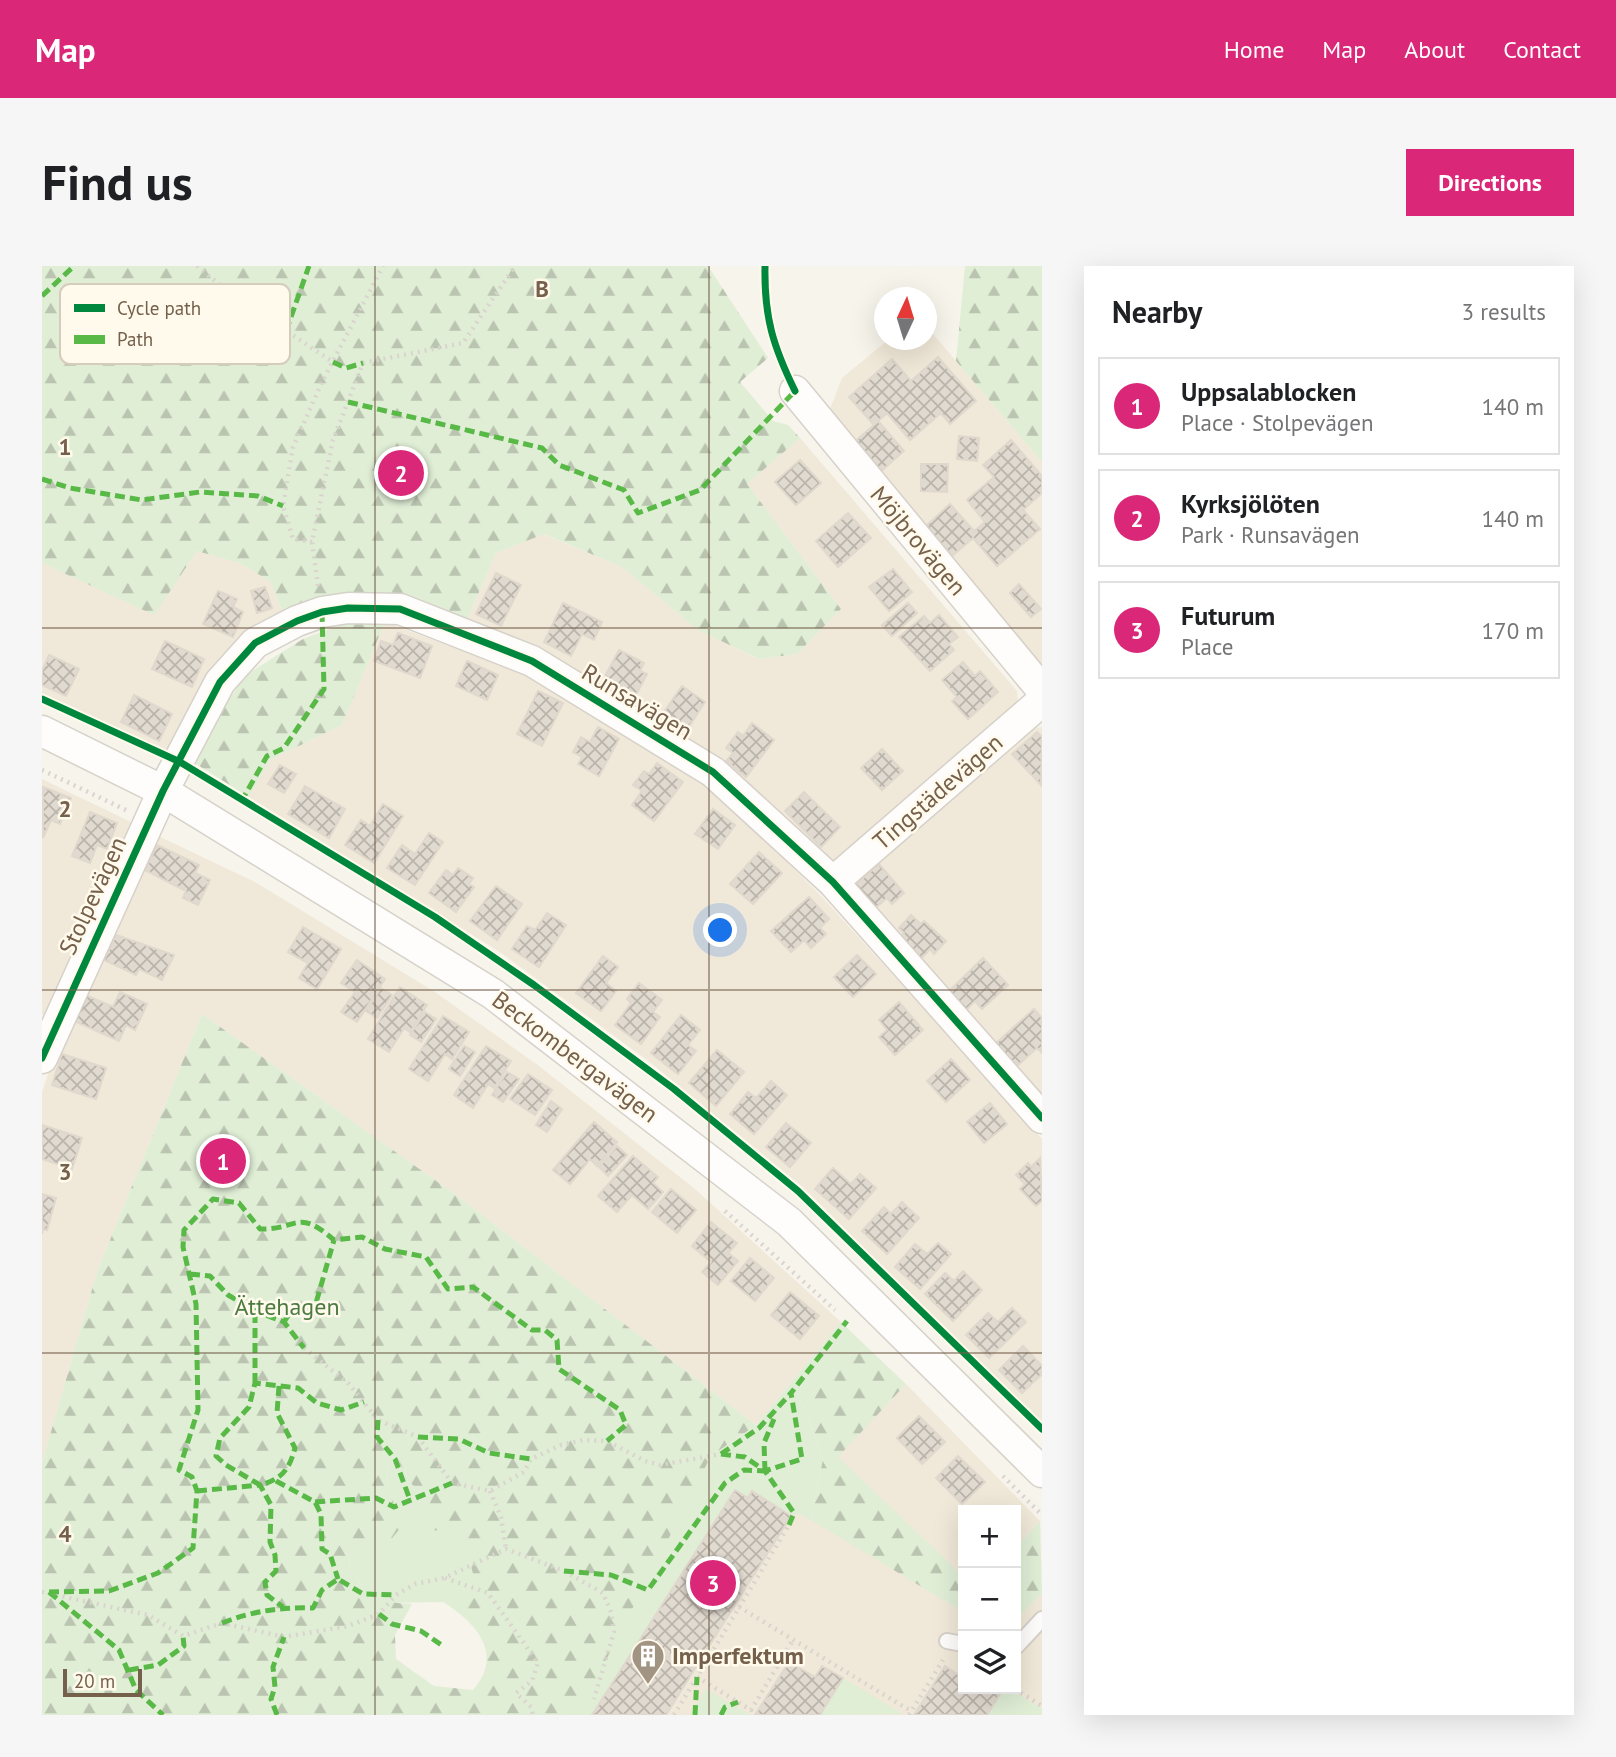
<!DOCTYPE html>
<html lang="en">
<head>
<meta charset="utf-8">
<style>
	body { margin:0; font-family:"PT Sans",sans-serif; background:#f6f6f6; color:#202124 }
	.controls { position:absolute; right:21px; bottom:21px; display:grid; overflow:hidden; border-radius:0px; box-shadow:0 7px 28px #0002 }
	.controls button { width:63px; height:63px; display:grid; place-items:center; padding:0; border:0; border-bottom:2px solid #e0e0e0; background:#fff; color:#202124; font:35px sans-serif }
	.compass { position:absolute; left:832px; top:21px; width:63px; height:63px; border-radius:50%; background:#fff; box-shadow:0 7px 28px #0002; rotate:4deg }
	.scale { position:absolute; left:21px; bottom:18px; width:79px; box-sizing:border-box; padding-left:7px; border:4px solid #75604b; border-top:0; font-size:19px; line-height:24px; white-space:nowrap; color:#75604b; -webkit-text-stroke:5px #fffaec; paint-order:stroke }
	.you { position:absolute; left:679px; top:665px; width:24px; height:24px; margin:-18px; border:5px solid #fff; border-radius:50%; background:#1a73e8; box-shadow:0 0 0 10px #1a73e833 }
	.badge { display:grid; place-items:center; width:46px; height:46px; border-radius:50%; background:#db2777; color:#fff; font-size:23px; font-weight:700 }
	.pin { position:absolute; translate:-50% -50%; border:4px solid #fff; box-shadow:0 2px 7px #0006 }
	.list { margin:0; padding:0; list-style:none }
	h2 { display:flex; justify-content:space-between; align-items:center; height:91px; margin:0; padding:0 28px; font-size:30px }
	h2 small { font-size:23px; font-weight:400; color:#757577 }
	.list li { display:grid; grid-template-columns:46px 1fr auto; gap:21px; align-items:center; box-sizing:border-box; height:98px; margin:0 14px 14px; padding:0 14px; border:2px solid #e0e0e0; border-radius:0px }
	.list b { display:block; font-size:26px; white-space:nowrap }
	.list p { margin:0; font-size:23px; white-space:nowrap; color:#757577 }
	.list em { font-size:23px; font-style:normal; color:#757577 }
	.icon { flex:none; width:38px; height:38px; fill:none; stroke:currentColor; stroke-width:2; stroke-linecap:round; stroke-linejoin:round }
	.map { position:relative; flex:none; width:1000px; height:1449px; overflow:hidden; border-radius:0px }
	header { display:flex; align-items:center; gap:42px; box-sizing:border-box; height:98px; padding:0 35px; background:#db2777; color:#fff }
	header strong { font-size:33px }
	nav { display:flex; gap:38px; margin-inline-start:auto; font-size:24px }
	.intro { display:flex; align-items:center; justify-content:space-between; box-sizing:border-box; height:168px; padding:0 42px }
	h1 { margin:0; font-size:49px }
	.button { padding:18px 32px; border-radius:0px; background:#db2777; color:#fff; font-size:24px; font-weight:700 }
	main { display:flex; gap:42px; padding:0 42px }
	aside { flex:1; background:#fff; border-radius:0px; box-shadow:0 7px 28px #0002 }
	.map>svg:first-child { display:block }
</style>
</head>
<body>
<header>
<strong>Map</strong>
<nav><a>Home</a><a>Map</a><a>About</a><a>Contact</a></nav>
</header>
<div class="intro"><h1>Find us</h1><a class="button">Directions</a></div>
<main>
<div class="map">
<svg width="1000" height="1449" viewBox="0 0 1000 1449">
	<defs>
		<pattern id="forest-firs" width="22" height="20" patternUnits="userSpaceOnUse" patternTransform="scale(1.75)"><rect width="22" height="20" fill="#e0eed6"/><path d="M5 1l3.5 6h-7zM16 11l3.5 6h-7z" fill="#bac4b0"/></pattern>
		<pattern id="building-cross-hatch" width="8" height="8" patternUnits="userSpaceOnUse" patternTransform="scale(1.75)"><rect width="8" height="8" fill="#e1dad0"/><path d="M0 0l8 8M0 8l8-8" fill="none" stroke="#bbb4ab"/></pattern>
	</defs>
	<rect width="100%" height="100%" fill="#f7f4eb"/>
	<path fill="#f0e8d8" d="M885 61 1000 196V406L785 151 800 112 846 74H884Z
		M758 172 975 425 976 438 800 593 783 594 424 356 454 287 501 268 580 301 656 364 716 393 755 388 799 343 705 218Z
		M155 285 197 297 228 315 243 352 133 488 0 427V297L112 348Z
		M343 356 485 409 665 516 780 631 1000 873V1160L762 922 609 797 458 686 207 531 228 494 300 459Z
		M1000 461V841L826 645 811 616 993 462Z
		M0 513 97 560 42 655 7 745 0 749Z
		M112 568 213 616 393 726 497 800 653 923 799 1056 714 1159 418 932 160 748 55 1006 0 1197V826L19 771Z
		M864 1118 998 1255 974 1282V1244H921V1310L795 1191Z
		M669 1190 921 1346V1423H974V1354L1000 1327V1449H523Z"/>
	<path fill="#e0eed6" d="M799 1056 825 1081 799 1093 762 1139 781 1193 769 1254 758 1248 749 1250 710 1225 706 1232 693 1224 550 1449H523L546 1429 669 1190 714 1159Z
		M346 1198H356L363 1203 366 1216 376 1222 382 1237 425 1288 431 1303 432 1316 401 1336 340 1337 326 1327 307 1303 308 1290 324 1275H348L358 1261 344 1212Z
		M801 1412 861 1448 778 1449Z
		M664 1423 709 1449H648Z
		M961 1423H968L1000 1443V1449H945Z"/>
	<path fill="url(#forest-firs)" fill-rule="evenodd" d="M0 0H666L726 92 698 116 731 155 746 159 758 172 705 218 799 343 755 388 717 393 656 364 580 301 502 268 454 287 424 356 243 352 228 315 197 297 155 285 112 349 0 297Z
		M923 0H1000V196L914 95Z
		M343 356 300 459 228 494 207 531 154 498 173 457 202 410 261 373 298 359Z
		M160 748 418 932 714 1159 669 1190 546 1429 523 1449H0V1197L55 1006ZM346 1198H356L363 1203 366 1216C381 1224 383 1234 379 1250L390 1264 403 1265C419 1280 431 1294 432 1316L401 1336C435 1357 462 1388 431 1424L392 1420 354 1393 353 1369 370 1338C332 1336 330 1333 307 1303L308 1290 324 1275H348L359 1261 344 1212Z
		M825 1081 864 1118 796 1191 921 1310V1346L769 1254 781 1193 762 1139 799 1093Z
		M998 1255 1000 1327 974 1354V1282Z"/>
	<path fill="url(#building-cross-hatch)" stroke="#e0d8cd" stroke-width="2" d="M896 91 934 135 908 158 899 147 868 174 845 147 836 155 862 185 837 207 811 177 832 159 807 131 850 93 869 115Z
		M917 170 937 172 935 195 915 193Z
		M969 174 1000 210V227L981 244 998 263 955 300 931 272 910 290 884 260 908 238 932 265 943 256 925 234 952 211 941 199Z
		M758 194 779 217 754 239 733 216Z
		M879 198H906L905 226 879 225Z
		M806 247 829 272 796 301 774 275Z
		M851 303 870 326 847 345 827 321Z
		M454 307 479 319 459 360 434 348Z
		M977 318 999 343 989 351 968 327Z
		M223 321 230 342 215 347 209 325Z
		M176 325 195 333 191 341 201 346 191 371 161 358Z
		M521 337 560 356 552 374 540 368 529 390 502 376Z
		M866 337 875 347 850 370 840 359Z
		M897 349 916 371 907 378 912 384 888 405 857 371 882 350 888 357Z
		M356 367 390 380 378 412 332 395 339 375 351 379Z
		M123 375 162 393 150 421 110 403Z
		M577 384 602 397 598 405 605 408 594 429 562 412Z
		M7 389 37 403 24 430 0 419V405Z
		M425 395 456 409 445 434 414 420Z
		M921 396 933 410 938 405 956 426 926 453 910 435 915 431 900 414Z
		M640 420 663 436 644 465 620 449Z
		M496 425 521 437 500 480 475 468Z
		M92 429 130 448 117 475 79 456Z
		M710 457 732 474 704 511 684 495 691 487 684 482 696 466 701 470Z
		M556 461 577 473 557 510 536 498 540 491 531 486 539 471 548 476Z
		M995 466 1000 471 999 519 970 488Z
		M840 483 861 505 840 524 819 502Z
		M615 497 641 516 612 555 590 539 600 525 591 519 602 505 607 508Z
		M238 499 254 508 242 527 226 518Z
		M263 520 303 543 287 572 246 548Z
		M1 521 29 532 18 558 9 554 1 572Z
		M762 526 798 561 779 581 743 545Z
		M341 538 361 550 332 597 303 579 319 554 328 560Z
		M671 543 693 559 676 583 653 568Z
		M48 546 75 557 65 583 55 579 48 597 30 590Z
		M387 567 401 576 373 619 345 602 360 579 373 588Z
		M115 579 157 599 153 607 168 614 156 639 141 632 144 625 103 604Z
		M717 586 740 607 711 638 688 618Z
		M837 598 862 627 850 638 845 632 833 642 813 619Z
		M416 602 431 612 427 618 432 621 414 646 387 627 404 604 411 609Z
		M454 620 480 638 455 674 428 655Z
		M767 631 787 653 778 662 784 668 769 682 762 674 749 686 729 665Z
		M505 647 524 659 497 701 470 683 485 660 493 664Z
		M869 649 879 658 882 655 904 675 892 688 888 683 878 694 856 673 862 667 857 662Z
		M261 661 299 683 275 723 257 712 266 697 246 686Z
		M74 669 132 689 120 714 97 703 94 709 62 694Z
		M815 689 834 708 811 731 792 711Z
		M561 690 576 701 564 717 574 725 559 745 534 727Z
		M941 692 966 719 940 743 933 735 923 745 906 726Z
		M315 694 343 713 315 756 299 746 313 726 299 717Z
		M597 717 620 734 611 746 618 751 599 778 573 759 589 737 585 733Z
		M358 721 385 739 368 766 362 762 347 786 326 773Z
		M339 722 350 729 335 752 324 745Z
		M78 726 105 738 93 764 84 759 77 775 32 755 44 729 71 741Z
		M857 736 881 764 853 789 837 771 845 764 837 754Z
		M992 743 1000 752V787L995 782 974 801 953 778Z
		M383 746 394 753 379 776 368 769Z
		M639 749 658 764 646 779 654 785 636 808 609 787Z
		M401 750 427 766 410 793 403 788 386 815 367 803Z
		M422 780 433 786 418 810 407 803Z
		M444 780 469 795 452 822 446 818 431 842 412 829Z
		M675 784 702 806 674 840 647 817Z
		M20 788 64 802 54 833 10 819Z
		M909 793 928 814 904 836 885 815Z
		M465 806 477 813 461 836 450 829Z
		M486 808 510 824 493 849 468 833Z
		M729 815 745 829 712 868 688 848 706 826 714 832Z
		M509 835 520 843 505 866 494 859Z
		M948 837 965 858 942 877 925 856Z
		M552 856 575 876 555 900 548 893 528 918 511 904Z
		M744 857 769 877 748 901 724 881Z
		M0 859 40 872 30 903 0 893Z
		M575 880 585 889 566 910 557 901Z
		M591 890 616 911 611 917 621 926 606 943 590 929 575 946 556 930Z
		M998 892 1000 935 994 940 978 923 983 918 974 909 986 897 989 901Z
		M791 902 809 918 818 908 834 922 807 953 773 923Z
		M629 923 654 944 635 967 610 946Z
		M0 928 14 932 5 964 1 963 0 968Z
		M860 936 877 952 845 988 820 965 842 941 849 948Z
		M669 956 695 977 686 987 696 995 676 1019 660 1006 669 996 650 980Z
		M896 977 909 988 878 1023 853 1001 873 978 885 988Z
		M708 992 732 1012 713 1035 689 1015Z
		M921 1005 940 1024 911 1055 883 1028 903 1007 912 1015Z
		M748 1026 777 1050 758 1073 729 1049Z
		M970 1042 984 1056 947 1092 924 1069 946 1047 956 1056Z
		M981 1080 1000 1100V1108L980 1127 957 1104Z
		M877 1150 903 1176 880 1198 855 1172Z
		M916 1190 943 1216 920 1238 894 1212Z
		M693 1224 706 1232 710 1225 749 1250 652 1404 627 1388 619 1401 592 1383Z
		M592 1383 619 1401 627 1388 652 1404 624 1449H550Z
		M747 1396 773 1411 780 1400 801 1412 778 1449H713Z
		M903 1400 921 1412V1423H961L945 1449H872Z"/>
	<g fill="none" stroke-linecap="round" stroke-linejoin="round">
		<defs>
			<path id="lane" d="M905 1375 921 1378
				M974 1381 1000 1353"/>
			<path id="street" d="M753 125 1000 424
				M0 465 121 525 451 728 747 956 1000 1206
				M791 616 1000 435
				M0 792 121 525 178 416 213 377 255 355 280 346 306 342 358 343 490 395 671 506 791 616 1000 852"/>
		</defs>
		<use href="#lane" stroke="#d6d1c9" stroke-width="18"/>
		<use href="#street" stroke="#d6d1c9" stroke-width="33"/>
		<path stroke="#dad4ce" stroke-width="4.5" stroke-dasharray="2 5" stroke-linecap="butt" d="M155 0 189 28 291 96
			M270 276 251 273 241 240 251 181 281 114 341 0
			M276 320 270 276 291 174 321 97 421 77 473 0
			M0 504 84 544
			M683 945 793 1044
			M262 1082 307 1118 336 1154 376 1171 410 1217 448 1225 482 1206 489 1193 519 1179 541 1174 565 1175 603 1195 618 1199 679 1188
			M961 1210 1000 1249
			M448 1225 459 1251 464 1283
			M403 1312 446 1327 496 1397 490 1415 474 1427 489 1441 491 1449
			M0 1326 106 1349 141 1370 180 1357 242 1371 306 1360 337 1348 354 1329 373 1318 402 1312 464 1283 522 1305 561 1327 569 1346 572 1366 552 1433
			M697 1341 869 1445
			M655 1411 709 1444 751 1374
			M973 1423 1000 1440
			M632 1449 747 1259
			M867 1449 901 1394"/>
		<use href="#lane" stroke="#fefdfc" stroke-width="14"/>
		<use href="#street" stroke="#fefdfc" stroke-width="30"/>
		<path stroke="#58b947" stroke-width="5" stroke-dasharray="10 5" stroke-linecap="butt" d="M0 30 32 0
			M244 65 267 0
			M291 96 304 102 321 97
			M306 136 500 182 517 199 582 224 596 247 658 224 753 125
			M0 213 28 222 100 234 158 226 216 230 241 240
			M199 536 225 490 242 482 282 423 280 346
			M148 1008 168 1010 186 1029 213 1045 242 1056 262 1082
			M242 1056 249 1045 272 1044 292 974
			M213 1117V1045
			M237 1120 235 1147 253 1182C247 1204 240 1213 218 1219L184 1199 174 1190 178 1172 207 1141 213 1117 256 1122 275 1137 299 1144 322 1136
			M336 1154 335 1171 353 1193 368 1234
			M376 1171 417 1173 447 1187 489 1193
			M679 1188 717 1162 749 1127
			M679 1188 703 1191 723 1205
			M723 1205 722 1177 732 1153
			M234 1215 273 1236 279 1248 280 1283 288 1288 296 1313
			M155 1225 218 1219 229 1239 228 1276 233 1289 234 1305 223 1316 225 1329 241 1341
			M273 1236 334 1232 352 1241 410 1217
			M747 1259 752 1247 723 1205 760 1193 749 1127 805 1055
			M522 1305 569 1309 606 1324 683 1217 702 1204 723 1205
			M7 1326 67 1325 116 1307 151 1282 155 1225 150 1211 137 1204 156 1144 154 1038 141 981 142 964 171 933 197 937 218 963C257 964 254 941 292 974L320 971 343 983 384 991 406 1023 431 1021 490 1064H503L515 1074 517 1103 578 1144 584 1159 565 1175
			M7 1326 77 1384 94 1424 121 1449
			M337 1348 350 1358 379 1365 401 1380
			M180 1357C211 1345 238 1341 271 1342L280 1324 296 1313 321 1328 354 1329
			M87 1404 116 1399 142 1380 141 1370
			M235 1449 229 1433 233 1421 231 1401 242 1371
			M653 1449 655 1411
			M679 1449 683 1441 696 1436"/>
		<defs>
			<path id="cycleway" d="M723 0C722 51 731 80 753 125
				M0 433 138 496 393 651 492 719 632 823 756 925 1000 1163
				M0 792 121 525 178 416 213 377 255 355 280 346 306 342 358 343 490 395 671 506 791 616 1000 852"/>
		</defs>
		<use href="#cycleway" stroke="#fffaec" stroke-width="11"/>
		<use href="#cycleway" stroke="#00873e" stroke-width="7"/>
	</g>
	<path fill="none" stroke="#75604b" stroke-width="2" stroke-opacity="0.55" d="M333 0V1449M667 0V1449M0 362H1000M0 724H1000M0 1087H1000"/>
	<defs>
		<symbol id="building-pin" viewBox="-11 -11 22 30"><path d="M0 17L-7.5 6A9.5 9.5 0 1 1 7.5 6Z" fill="#a29483" stroke="#fffaec"/><path d="M-4-6H4V6H1V3H-1V6H-4ZM-2.5-4.3h1.7v1.8h-1.7ZM.8-4.3h1.7v1.8H.8ZM-2.5-1h1.7V.8h-1.7ZM.8-1h1.7V.8H.8Z" fill="#fff"/></symbol>
	</defs>
	<g fill-rule="evenodd">
		<use href="#building-pin" x="587" y="1371" width="38" height="52"/>
	</g>
	<g text-anchor="middle" stroke-width="5" stroke-linejoin="round" paint-order="stroke">
		<g font-size="24" fill="#75604b" stroke="#fffaec">
			<text transform="translate(876 275) rotate(50)" y="8">Möjbrovägen</text>
			<text transform="translate(595 436) rotate(31)" y="8">Runsavägen</text>
			<text transform="translate(896 526) rotate(-41)" y="8">Tingstädevägen</text>
			<text transform="translate(51 630) rotate(-65)" y="8">Stolpevägen</text>
			<text transform="translate(533 791) rotate(37)" y="8">Beckombergavägen</text>
		</g>
		<g font-size="24" fill="#4c7b42" stroke="#fffaec">
			<text x="245" y="1049">Ättehagen</text>
		</g>
		<g font-size="24" font-weight="bold" fill="#75604b" stroke="#fffaec" text-anchor="start">
			<text x="630" y="1398">Imperfektum</text>
		</g>
	</g>
	<rect x="18" y="18" width="230" height="80" rx="10" fill="#fffaec" stroke="#d6ccbc" stroke-width="2"/>
	<rect x="32" y="38" width="31" height="8" fill="#00873e"/>
	<rect x="32" y="69" width="31" height="9" fill="#58b947"/>
	<g font-size="19" fill="#75604b">
		<text x="75" y="49">Cycle path</text>
		<text x="75" y="80">Path</text>
	</g>
	<g font-size="23" text-anchor="middle" font-weight="bold" fill="#75604b" stroke="#fffaec" stroke-width="5" stroke-linejoin="round" paint-order="stroke">
		<text x="500" y="31">B</text>
		<text x="23" y="189">1</text>
		<text x="23" y="551">2</text>
		<text x="23" y="914">3</text>
		<text x="23" y="1276">4</text>
	</g>
</svg>
<div class="controls">
<button>+</button>
<button>−</button>
<button><svg class="icon" aria-label="layers" viewBox="0 0 24 24"><path d="M12 4l9 5-9 5-9-5zM3 14l9 5 9-5"/></svg></button>
</div>
<svg class="compass" viewBox="-18 -18 36 36"><path d="M0-13l5 13h-10z" fill="#e53935"/><path d="M0 13l5-13h-10z" fill="#757577"/></svg>
<div class="scale">20 m</div>
<div class="you"></div>
<div class="pin badge" style="left:181px;top:895px">1</div>
<div class="pin badge" style="left:359px;top:207px">2</div>
<div class="pin badge" style="left:671px;top:1317px">3</div>
</div>
<aside>
<h2>Nearby<small>3 results</small></h2>
<ul class="list">
<li><span class="badge">1</span><div><b>Uppsalablocken</b><p>Place · Stolpevägen</p></div><em>140 m</em></li>
<li><span class="badge">2</span><div><b>Kyrksjölöten</b><p>Park · Runsavägen</p></div><em>140 m</em></li>
<li><span class="badge">3</span><div><b>Futurum</b><p>Place</p></div><em>170 m</em></li>
</ul>
</aside>
</main>
</body>
</html>
